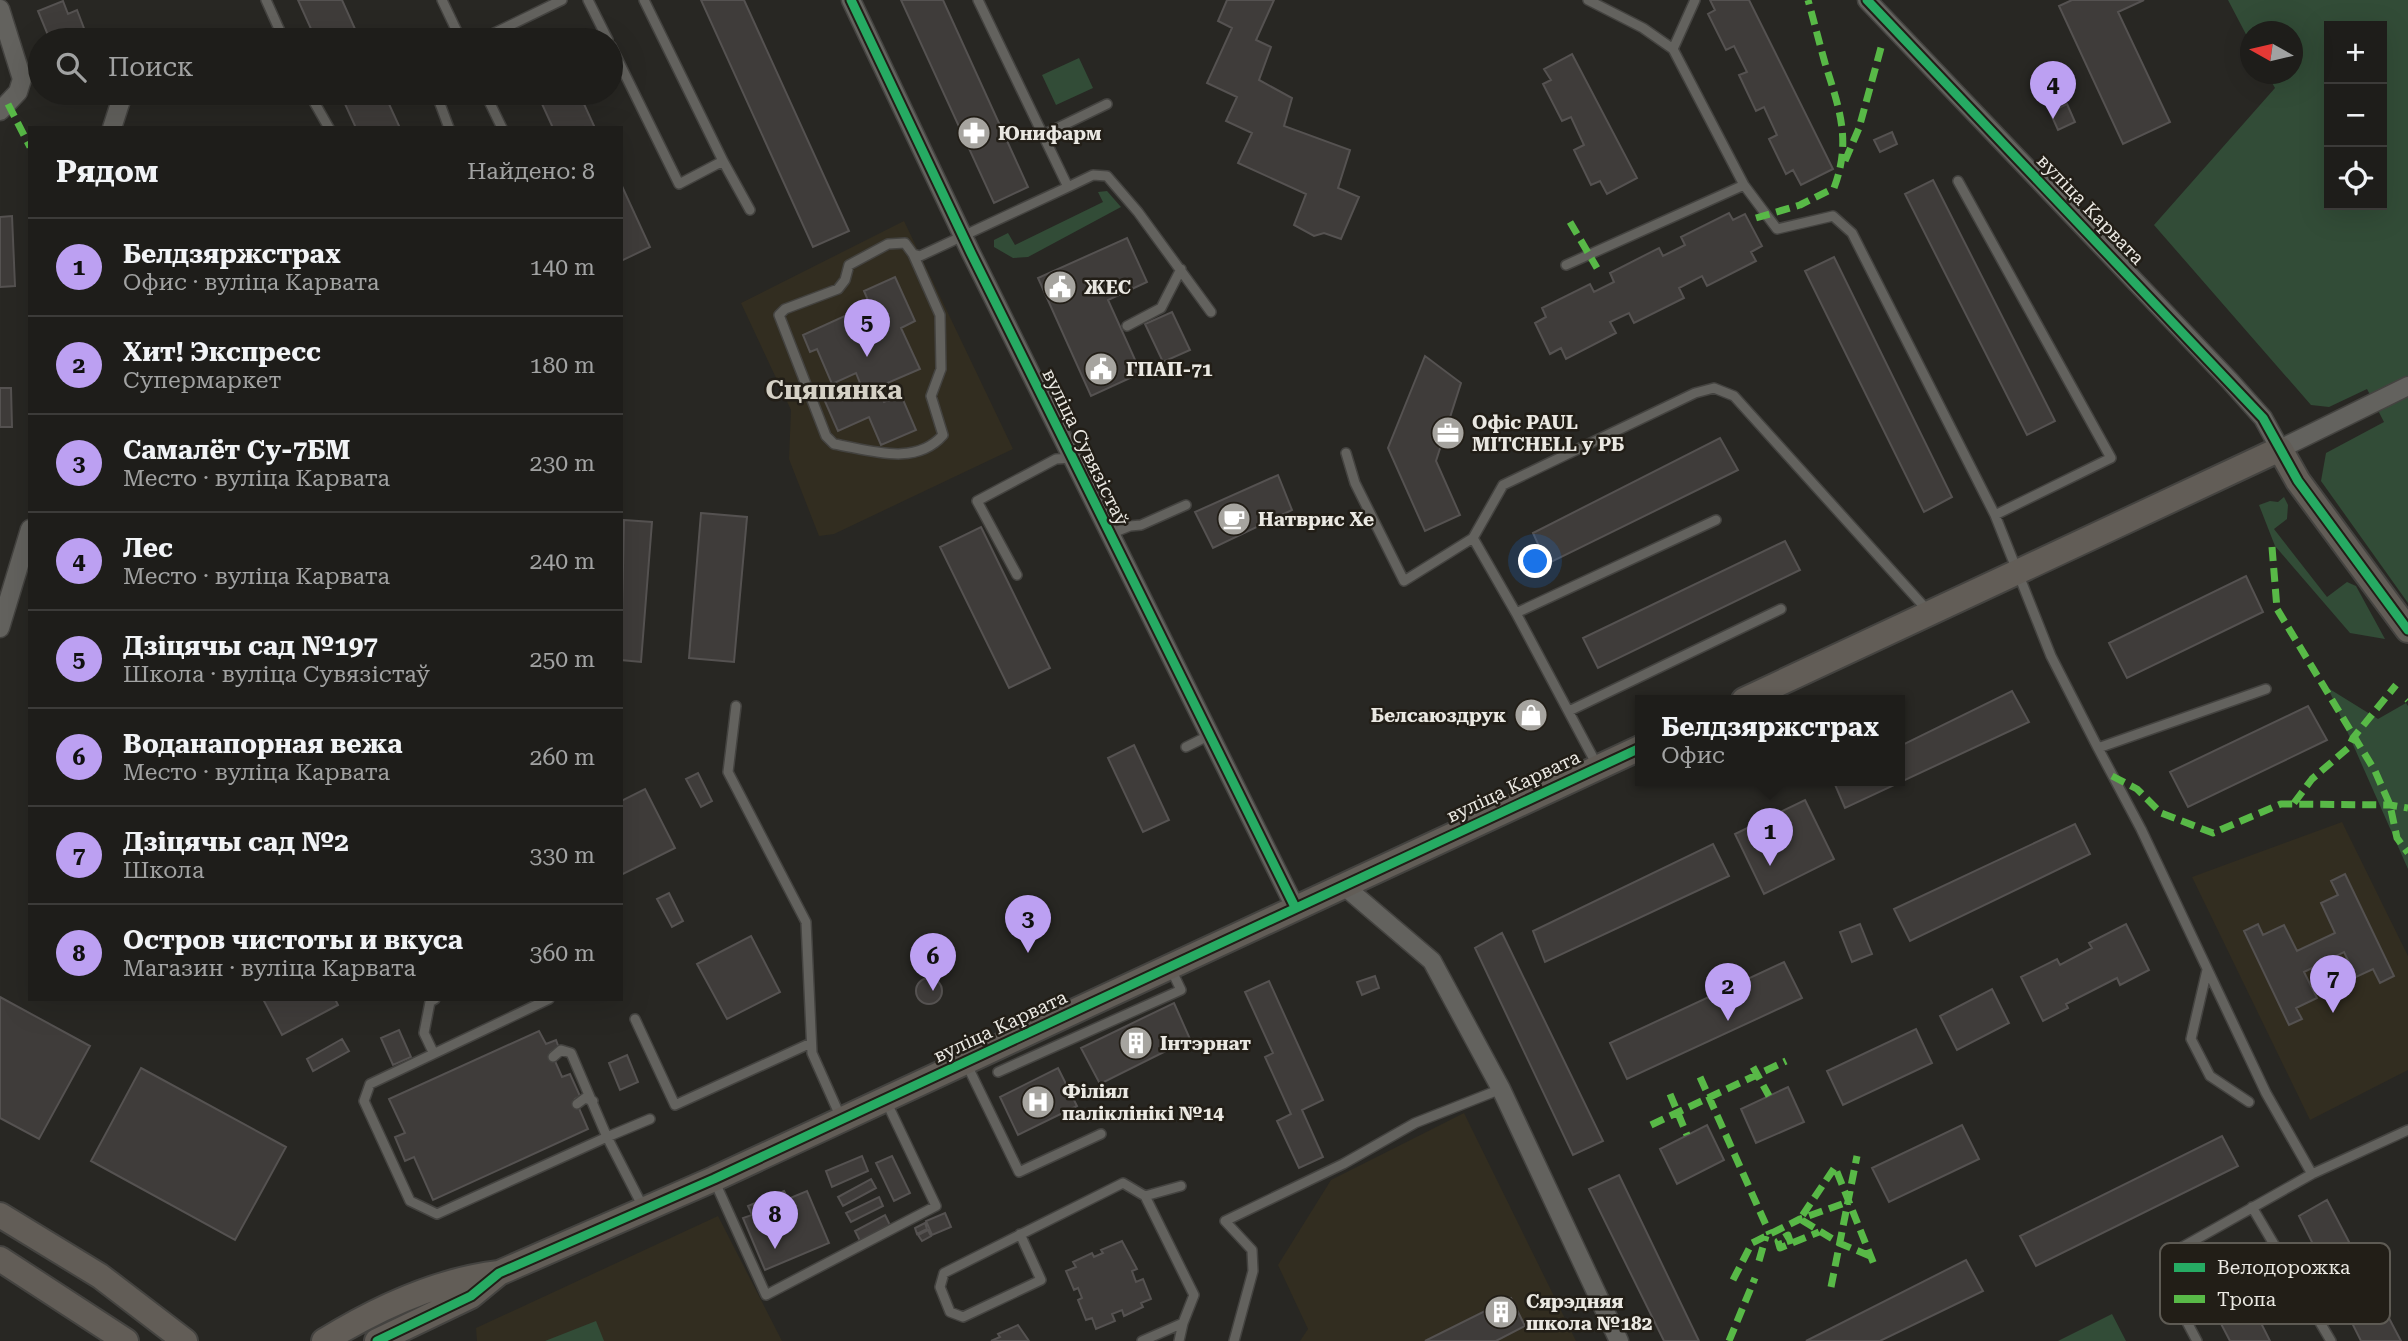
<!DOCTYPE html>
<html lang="ru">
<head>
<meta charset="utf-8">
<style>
	body { margin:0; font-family:"Roboto Serif",serif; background:#2b2a27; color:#f1f3f6 }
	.controls { position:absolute; right:21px; top:21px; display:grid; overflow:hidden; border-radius:0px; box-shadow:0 7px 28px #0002 }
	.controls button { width:63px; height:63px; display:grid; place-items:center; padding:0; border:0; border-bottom:2px solid #3c3b39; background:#1e1d1a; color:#f1f3f6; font:35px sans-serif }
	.compass { position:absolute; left:2240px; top:21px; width:63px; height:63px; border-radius:50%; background:#1e1d1a; box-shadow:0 7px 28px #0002; rotate:278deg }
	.you { position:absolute; left:1536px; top:562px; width:24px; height:24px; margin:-18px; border:5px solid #fff; border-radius:50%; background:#1a73e8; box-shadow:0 0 0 10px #1a73e833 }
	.badge { display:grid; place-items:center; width:46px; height:46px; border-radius:50%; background:#bca0f2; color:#111; font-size:23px; font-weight:700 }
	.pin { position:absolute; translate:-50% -58px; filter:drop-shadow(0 2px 4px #0008) }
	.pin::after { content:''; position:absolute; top:37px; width:24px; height:21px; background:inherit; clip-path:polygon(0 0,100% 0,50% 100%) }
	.popup { position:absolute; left:1635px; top:695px; width:270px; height:91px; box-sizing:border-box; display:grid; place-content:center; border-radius:0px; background:#1e1d1a; filter:drop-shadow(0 2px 5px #0005); font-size:23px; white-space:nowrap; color:#a1a2a2 }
	.popup b { font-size:26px; color:#f1f3f6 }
	.popup::after { content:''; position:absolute; left:50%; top:100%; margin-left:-14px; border:14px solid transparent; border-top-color:#1e1d1a }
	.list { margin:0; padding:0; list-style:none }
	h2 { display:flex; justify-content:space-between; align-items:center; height:91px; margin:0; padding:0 28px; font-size:30px }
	h2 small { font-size:23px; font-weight:400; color:#a1a2a2 }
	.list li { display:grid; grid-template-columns:46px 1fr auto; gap:21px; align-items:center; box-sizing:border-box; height:98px; padding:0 28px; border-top:2px solid #3c3b39 }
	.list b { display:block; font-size:26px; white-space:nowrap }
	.list p { margin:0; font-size:23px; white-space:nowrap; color:#a1a2a2 }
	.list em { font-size:23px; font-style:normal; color:#a1a2a2 }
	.icon { flex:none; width:38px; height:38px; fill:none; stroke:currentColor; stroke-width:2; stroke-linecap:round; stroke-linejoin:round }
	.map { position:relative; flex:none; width:2408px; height:1341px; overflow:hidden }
	.search { position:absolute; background:#1e1d1a; box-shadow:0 7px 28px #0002; left:28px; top:28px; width:595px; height:77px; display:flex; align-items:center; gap:18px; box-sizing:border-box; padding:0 24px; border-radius:38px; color:#a1a2a2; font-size:26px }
	.panel { position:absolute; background:#1e1d1a; box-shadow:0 7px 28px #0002; left:28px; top:126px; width:595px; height:875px; border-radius:0px }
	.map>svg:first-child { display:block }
</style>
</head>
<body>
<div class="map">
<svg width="2408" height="1341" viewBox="0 0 2408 1341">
	<rect width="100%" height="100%" fill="#282723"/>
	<path fill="#322d20" d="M904 221 1013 449 834 534 819 536 789 459 791 410 741 303Z
		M2342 822 2408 956V1070L2310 1120 2192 877Z
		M1464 1113 1576 1341H1300L1308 1329 1278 1265 1331 1180Z
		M718 1216 782 1341H477L476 1328Z"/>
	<path fill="#324c37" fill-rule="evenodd" d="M2228 0H2408V603L2321 481 2326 453 2384 422 2367 389 2329 407 2311 405 2154 225 2275 88 2267 74H2292V32H2250V42ZM2329 26H2382V205H2329Z
		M1079 58 1093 88 1056 105 1042 75Z
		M1107 191 1121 207 1028 257 1013 258 994 247V240L1008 233 1015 245 1103 202 1098 192Z
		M2284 497 2288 505 2287 519 2274 529 2327 597 2347 582 2356 586 2385 639 2350 633 2275 546 2259 505 2270 501 2278 502Z
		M2328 688 2378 719 2406 703 2408 706V869Z
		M2112 1314 2126 1341H2058Z
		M596 1321 604 1341H545Z"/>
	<path fill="#3f3c3a" stroke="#555251" stroke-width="2" d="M298 0H342L360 40H316Z
		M701 0H744L849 231 813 247Z
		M901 0H943L1028 187 994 203Z
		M1227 0H1274L1256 40 1271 47 1259 80 1292 98 1284 126 1350 150 1338 188 1359 197 1341 239 1324 233 1314 236 1294 225 1306 194 1238 163 1252 133 1226 121 1237 97 1207 83 1232 28 1218 21Z
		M1710 0H1749L1833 169 1801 185 1793 170 1786 174 1769 139 1777 135 1764 107 1756 111 1739 75 1747 72 1734 46 1726 50 1708 14 1715 10Z
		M2072 0H2144L2118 12 2170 122 2123 144 2059 6Z
		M63 1 68 14 77 10 85 31 64 40H50L38 11Z
		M1572 54 1637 178 1607 194 1600 181 1591 185 1574 150 1584 145 1571 117 1562 121 1543 84 1551 80 1544 69Z
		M340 93H384L400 128H356Z
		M537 93H579L595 128H553Z
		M2067 104 2075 122 2058 130 2050 112Z
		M1892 132 1897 144 1880 152 1874 140Z
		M1933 180 2055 421 2027 435 1905 194Z
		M621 184 650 247 621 261Z
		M1729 213 1733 220 1745 214 1762 246 1751 252 1756 261 1707 286 1702 276 1679 288 1684 298 1634 323 1629 313 1610 322 1616 333 1566 359 1561 348 1550 354 1535 323 1546 317 1542 308 1590 284 1594 292 1614 282 1610 273 1659 248 1663 256 1685 245 1681 237Z
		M12 216 15 286 0 287V217Z
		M1127 238 1147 282 1108 300 1141 373 1091 396 1038 278Z
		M1834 257 1952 497 1924 512 1805 271Z
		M895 277 915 321 901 328 920 369 878 387 884 402 901 395 916 430 881 445 869 417 838 431 824 399 860 383 856 373 832 384 817 349 810 352 803 335 860 309 869 330 879 326 864 291Z
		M1172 312 1190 350 1163 362 1145 324Z
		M1425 356 1461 383 1436 461 1460 515 1425 531 1388 448Z
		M0 388H11L12 427H0Z
		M1720 438 1738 470 1547 564 1533 533Z
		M1278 475 1292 510 1213 548 1195 512Z
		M701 513 747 517 734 662 689 658Z
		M624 520 652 522 641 662 621 660Z
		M981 527 1050 668 1009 688 940 547Z
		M1785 541 1800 570 1598 668 1583 638Z
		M2246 576 2263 612 2127 678 2109 643Z
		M2012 691 2029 722 1845 808 1833 780H1900V746Z
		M2308 706 2327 740 2188 807 2170 772Z
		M1134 745 1169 820 1143 832 1108 758Z
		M698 773 712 801 701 807 686 779Z
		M645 789 675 848 621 875V801Z
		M1805 800 1834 859 1764 894 1735 834Z
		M2075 824 2090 854 1910 941 1894 909Z
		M1713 844 1729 876 1545 962 1533 931Z
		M2345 874 2394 976 2380 983 2373 969 2356 977 2344 952 2304 972 2317 998 2296 1008 2302 1019 2289 1025 2244 931 2258 924 2263 935 2284 925 2297 951 2335 933 2321 903 2338 895 2331 881Z
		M669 893 683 921 672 927 657 899Z
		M1860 924 1872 954 1852 962 1840 932Z
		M2126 924 2149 970 2120 985 2117 978 2066 1004 2068 1008 2043 1021 2021 977 2057 959 2060 965 2092 948 2089 943Z
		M1502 933 1603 1141 1573 1155 1475 948Z
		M751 936 780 992 727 1019 697 964Z
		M1784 962 1802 998 1627 1079 1610 1043Z
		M1375 976 1379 988 1362 995 1357 982Z
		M916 991a13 13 0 1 1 26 0a13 13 0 1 1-26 0Z
		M1269 981 1323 1100 1302 1110 1323 1157 1299 1168 1277 1121 1291 1114 1265 1057 1273 1053 1245 992Z
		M1992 989 2009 1023 1957 1050 1940 1016Z
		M0 997 90 1046 39 1139 0 1118Z
		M263 999H335L338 1005 282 1035Z
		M1174 1003 1190 1039 1100 1084 1081 1048Z
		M1916 1029 1932 1063 1843 1105 1827 1071Z
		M399 1030 411 1057 393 1065 381 1038Z
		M539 1031 546 1044 556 1040 559 1048 551 1052 562 1077 570 1074 580 1096 575 1099 588 1129 433 1200 414 1157 405 1161 395 1137 405 1133 389 1099Z
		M342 1039 349 1051 313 1071 307 1059Z
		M627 1055 638 1082 620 1090 609 1063Z
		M141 1068 286 1147 235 1240 91 1161Z
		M1058 1068 1077 1106 1018 1135 1000 1097Z
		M1788 1087 1804 1122 1756 1143 1741 1109Z
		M1707 1125 1724 1160 1677 1184 1660 1149Z
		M1962 1125 1979 1159 1889 1202 1872 1168Z
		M2222 1136 2238 1166 2036 1266 2020 1236Z
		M862 1156 868 1171 832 1187 826 1171Z
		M892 1156 910 1193 894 1201 876 1163Z
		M1619 1175 1699 1341H1664L1589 1189Z
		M871 1179 876 1188 843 1206 838 1197Z
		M784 1191 788 1199 807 1191 829 1243 765 1270 743 1218 752 1215 748 1206Z
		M879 1197 883 1206 851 1222 846 1213Z
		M2327 1200 2401 1341H2361L2299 1216Z
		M945 1213 951 1227 932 1235 926 1221Z
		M885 1215 890 1225 860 1241 855 1231Z
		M925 1223 927 1229 917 1234 915 1228Z
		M928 1230 931 1236 922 1241 918 1235Z
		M1122 1241 1137 1269 1132 1271 1136 1282 1143 1279 1151 1299 1141 1303 1143 1307 1124 1316 1122 1310 1112 1314 1115 1321 1096 1329 1092 1318 1086 1320 1078 1300 1082 1298 1078 1288 1074 1290 1066 1271 1076 1267 1073 1262 1092 1253 1094 1257 1103 1253 1101 1250Z
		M2226 1253 2270 1341H2230L2192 1268Z
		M1966 1260 1983 1291 1880 1341H1806Z
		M1511 1298 1525 1326 1496 1341H1425Z
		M1018 1325 1029 1341H991L1000 1337 998 1334Z"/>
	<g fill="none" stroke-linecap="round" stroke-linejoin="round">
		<defs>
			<path id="lane" d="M266 0 284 40
				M442 0 461 40
				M588 0 608 40
				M480 40 562 0
				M611 46 679 184 723 161 644 0
				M1673 49 1695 0
				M309 93 329 128
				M436 93 449 128
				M485 93 502 128
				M1043 135 1107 104
				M723 161 750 210
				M1958 181 2111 458 1995 515
				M1744 185 1777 229 1833 216 1852 233 1995 515 2051 656 2098 748 2266 689
				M1068 187 1093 175 1107 176 1138 212 1211 312
				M913 254 940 315 941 369 931 396 943 435C915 467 870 450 834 444L826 436 779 315 785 309 838 289 845 280 849 265 888 244 905 243 913 254 920 256 1068 187 978 0
				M1566 265 1744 185 1673 49 1643 28 1588 0
				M1127 326 1161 308 1181 269
				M1346 453 1355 483 1404 581 1473 538 1503 485 1695 393 1714 388 1734 396 1929 612
				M1110 534 1130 526 1141 525 1186 505
				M1473 538 1516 613 1716 520
				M1017 575 977 501 1056 459 1072 458
				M1516 613 1597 765
				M736 706 728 772 806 922 812 1053 841 1118
				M1569 711 1781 609
				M1186 747 1210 735
				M2098 748 2141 829 2266 1093 2312 1174 2177 1250 2165 1264 2168 1286 2197 1341
				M2207 970 2191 1039 2210 1076 2249 1102
				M549 999 370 1084 364 1101 410 1201 437 1214 607 1137 644 1209
				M635 1019 675 1105 811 1043
				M433 1052 424 1033 430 1002 435 999
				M553 1057 561 1050 571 1053 607 1137 650 1119
				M966 1063 1019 1172 1101 1134
				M998 1072 1181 990 1170 967
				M577 1104 585 1098 593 1101
				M2312 1174 2408 1130
				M714 1180 766 1295 936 1206 886 1101
				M2252 1207 2331 1341
				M1020 1234 1041 1280 963 1317 950 1312 940 1287 944 1273 1123 1183 1145 1196 1181 1186
				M1142 1341 1183 1323 1194 1295 1145 1196
				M1179 1341 1183 1323
				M1234 1341 1253 1271 1252 1250 1225 1221 1343 1164 1415 1123 1501 1089"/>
			<path id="street" d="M851 0 971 253 1295 907
				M1867 0 2230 381 2263 418 2280 449 2408 386
				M0 9 22 79 18 92 0 111
				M112 128 122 97
				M0 628 30 529
				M1343 885 1432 961 1501 1089 1619 1341"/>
			<path id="secondary" d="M1744 700 2280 449 2298 481 2408 630
				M0 1215 100 1276 185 1341
				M0 1259 126 1341
				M324 1341C376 1309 438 1280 499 1273
				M377 1341 471 1296 499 1273 714 1179 1640 748"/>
		</defs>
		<use href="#lane" stroke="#444340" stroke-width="12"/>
		<use href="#street" stroke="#444340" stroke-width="21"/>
		<use href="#secondary" stroke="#444340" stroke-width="28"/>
		<use href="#lane" stroke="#63625e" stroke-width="9"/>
		<use href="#street" stroke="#63625e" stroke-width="18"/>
		<use href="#secondary" stroke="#625d57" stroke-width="24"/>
		<path stroke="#58b947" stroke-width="7" stroke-dasharray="14 7" stroke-linecap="butt" d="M8 104 30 147
			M1845 161 1859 128 1882 44
			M1756 218 1800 205 1834 188C1852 140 1839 108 1825 63 1819 42 1814 21 1808 0
			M1570 222 1597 268
			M2272 547 2277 609 2375 771 2390 805 2397 838 2408 853
			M2407 699 2408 700
			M2112 776 2137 789 2161 813 2213 833 2281 804 2390 805 2408 808
			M2294 803 2312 779 2348 748 2353 738 2396 685
			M1753 1067 1769 1096
			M1700 1077 1770 1234
			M1670 1094 1687 1135
			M1651 1125 1786 1061
			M1791 1244 1788 1235 1778 1241 1780 1248 1819 1232
			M1870 1256 1839 1243 1800 1219 1835 1167 1875 1267
			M1759 1261 1766 1236
			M1733 1280 1752 1243 1800 1219 1848 1202
			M1831 1287 1857 1156
			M1729 1341 1755 1278"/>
		<defs>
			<path id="cycleway" d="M851 0 971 253 1295 907
				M1867 0 2263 418 2298 481 2408 630
				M377 1341 471 1296 499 1273 714 1179 1640 748"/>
		</defs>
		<use href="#cycleway" stroke="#221e17" stroke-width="13"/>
		<use href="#cycleway" stroke="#26ab63" stroke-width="9"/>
	</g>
	<defs>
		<symbol id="pharmacy-disc" viewBox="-11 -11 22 22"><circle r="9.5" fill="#a6a49f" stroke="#221e17"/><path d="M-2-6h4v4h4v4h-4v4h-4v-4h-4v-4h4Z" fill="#fff"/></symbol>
		<symbol id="civic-disc" viewBox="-11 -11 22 22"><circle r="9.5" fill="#a6a49f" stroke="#221e17"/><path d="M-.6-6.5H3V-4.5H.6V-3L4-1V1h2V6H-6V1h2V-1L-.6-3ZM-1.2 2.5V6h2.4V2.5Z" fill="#fff"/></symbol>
		<symbol id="office-disc" viewBox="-11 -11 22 22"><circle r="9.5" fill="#a6a49f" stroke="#221e17"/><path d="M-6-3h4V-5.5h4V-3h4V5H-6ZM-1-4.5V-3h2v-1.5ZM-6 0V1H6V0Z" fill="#fff"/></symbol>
		<symbol id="cafe-disc" viewBox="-11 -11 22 22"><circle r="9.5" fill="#a6a49f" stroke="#221e17"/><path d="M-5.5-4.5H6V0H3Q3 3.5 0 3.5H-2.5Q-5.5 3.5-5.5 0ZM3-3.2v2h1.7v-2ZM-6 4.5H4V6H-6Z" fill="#fff"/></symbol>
		<symbol id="shop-disc" viewBox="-11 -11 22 22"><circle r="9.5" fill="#a6a49f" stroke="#221e17"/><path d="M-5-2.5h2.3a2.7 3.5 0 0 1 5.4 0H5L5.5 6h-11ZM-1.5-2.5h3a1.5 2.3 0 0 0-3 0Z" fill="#fff"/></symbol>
		<symbol id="building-disc" viewBox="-11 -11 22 22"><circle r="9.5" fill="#a6a49f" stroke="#221e17"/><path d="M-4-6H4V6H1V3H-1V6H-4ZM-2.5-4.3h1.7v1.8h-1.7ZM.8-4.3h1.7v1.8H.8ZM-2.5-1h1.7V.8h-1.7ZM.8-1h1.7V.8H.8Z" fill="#fff"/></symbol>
		<symbol id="hospital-disc" viewBox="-11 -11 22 22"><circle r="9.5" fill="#a6a49f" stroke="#221e17"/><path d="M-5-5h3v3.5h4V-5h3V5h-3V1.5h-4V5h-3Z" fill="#fff"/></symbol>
	</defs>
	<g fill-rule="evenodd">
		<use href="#pharmacy-disc" x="955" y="114" width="38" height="38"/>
		<use href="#civic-disc" x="1041" y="268" width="38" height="38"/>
		<use href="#civic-disc" x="1082" y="350" width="38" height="38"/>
		<use href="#office-disc" x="1429" y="414" width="38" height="38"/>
		<use href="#cafe-disc" x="1215" y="500" width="38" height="38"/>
		<use href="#shop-disc" x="1512" y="696" width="38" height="38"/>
		<use href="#building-disc" x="1117" y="1024" width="38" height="38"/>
		<use href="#hospital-disc" x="1019" y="1083" width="38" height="38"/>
		<use href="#building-disc" x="1482" y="1293" width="38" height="38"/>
	</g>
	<g text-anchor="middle" stroke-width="5" stroke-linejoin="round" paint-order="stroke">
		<g font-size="19" font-weight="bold" fill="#eae8e2" stroke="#221e17" text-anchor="start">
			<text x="998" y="140">Юнифарм</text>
			<text x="1084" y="294">ЖЕС</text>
			<text x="1126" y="376">ГПАП-71</text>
			<text x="1472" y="429">Офіс PAUL<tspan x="1472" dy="22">MITCHELL у РБ</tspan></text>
			<text x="1258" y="526">Натврис Хе</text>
			<text x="1506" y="722" text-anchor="end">Белсаюздрук</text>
			<text x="1160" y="1050">Інтэрнат</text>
			<text x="1062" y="1098">Філіял<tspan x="1062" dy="22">паліклінікі №14</tspan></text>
			<text x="1526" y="1308">Сярэдняя<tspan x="1526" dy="22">школа №182</tspan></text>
		</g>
		<g font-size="19" fill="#eae8e2" stroke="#221e17">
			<text transform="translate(2091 209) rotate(46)" y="7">вуліца Карвата</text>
			<text transform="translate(1086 447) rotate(64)" y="7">вуліца Сувязістаў</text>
			<text transform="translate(1513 786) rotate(-25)" y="7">вуліца Карвата</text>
			<text transform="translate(1000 1026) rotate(-25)" y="7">вуліца Карвата</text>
		</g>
		<g font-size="26" font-weight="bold" fill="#d5d1c6" stroke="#221e17">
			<text x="834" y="399">Сцяпянка</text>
		</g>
	</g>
	<rect x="2160" y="1243" width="230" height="81" rx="10" fill="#221e17" stroke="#5e5b54" stroke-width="2"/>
	<rect x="2174" y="1263" width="31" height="9" fill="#26ab63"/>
	<rect x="2174" y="1295" width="31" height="8" fill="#58b947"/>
	<g font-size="19" fill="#eae8e2">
		<text x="2217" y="1274">Велодорожка</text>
		<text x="2217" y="1306">Тропа</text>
	</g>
</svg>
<div class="controls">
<button>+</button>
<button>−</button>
<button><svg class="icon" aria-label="locate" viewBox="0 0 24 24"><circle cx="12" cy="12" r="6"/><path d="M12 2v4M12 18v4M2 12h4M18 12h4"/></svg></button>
</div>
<svg class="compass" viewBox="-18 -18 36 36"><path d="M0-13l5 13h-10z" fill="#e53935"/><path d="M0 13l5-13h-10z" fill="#a1a2a2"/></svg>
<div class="you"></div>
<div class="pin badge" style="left:1770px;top:866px">1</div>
<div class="popup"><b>Белдзяржстрах</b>Офис</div>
<div class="pin badge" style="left:1728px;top:1021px">2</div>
<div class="pin badge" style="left:1028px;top:953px">3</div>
<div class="pin badge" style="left:2053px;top:119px">4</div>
<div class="pin badge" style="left:867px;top:357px">5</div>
<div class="pin badge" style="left:933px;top:991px">6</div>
<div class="pin badge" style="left:2333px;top:1013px">7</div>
<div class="pin badge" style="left:775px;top:1249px">8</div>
<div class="search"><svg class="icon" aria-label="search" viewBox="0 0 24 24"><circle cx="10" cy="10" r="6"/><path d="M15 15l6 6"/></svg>Поиск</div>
<section class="panel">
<h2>Рядом<small>Найдено: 8</small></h2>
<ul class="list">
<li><span class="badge">1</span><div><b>Белдзяржстрах</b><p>Офис · вуліца Карвата</p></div><em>140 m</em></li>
<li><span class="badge">2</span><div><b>Хит! Экспресс</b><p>Супермаркет</p></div><em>180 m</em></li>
<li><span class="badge">3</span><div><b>Самалёт Су-7БМ</b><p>Место · вуліца Карвата</p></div><em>230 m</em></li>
<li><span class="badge">4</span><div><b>Лес</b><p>Место · вуліца Карвата</p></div><em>240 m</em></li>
<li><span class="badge">5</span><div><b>Дзіцячы сад №197</b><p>Школа · вуліца Сувязістаў</p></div><em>250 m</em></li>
<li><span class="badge">6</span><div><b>Воданапорная вежа</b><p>Место · вуліца Карвата</p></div><em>260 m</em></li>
<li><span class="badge">7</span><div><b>Дзіцячы сад №2</b><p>Школа</p></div><em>330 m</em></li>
<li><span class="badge">8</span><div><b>Остров чистоты и вкуса</b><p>Магазин · вуліца Карвата</p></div><em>360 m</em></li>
</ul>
</section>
</div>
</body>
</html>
